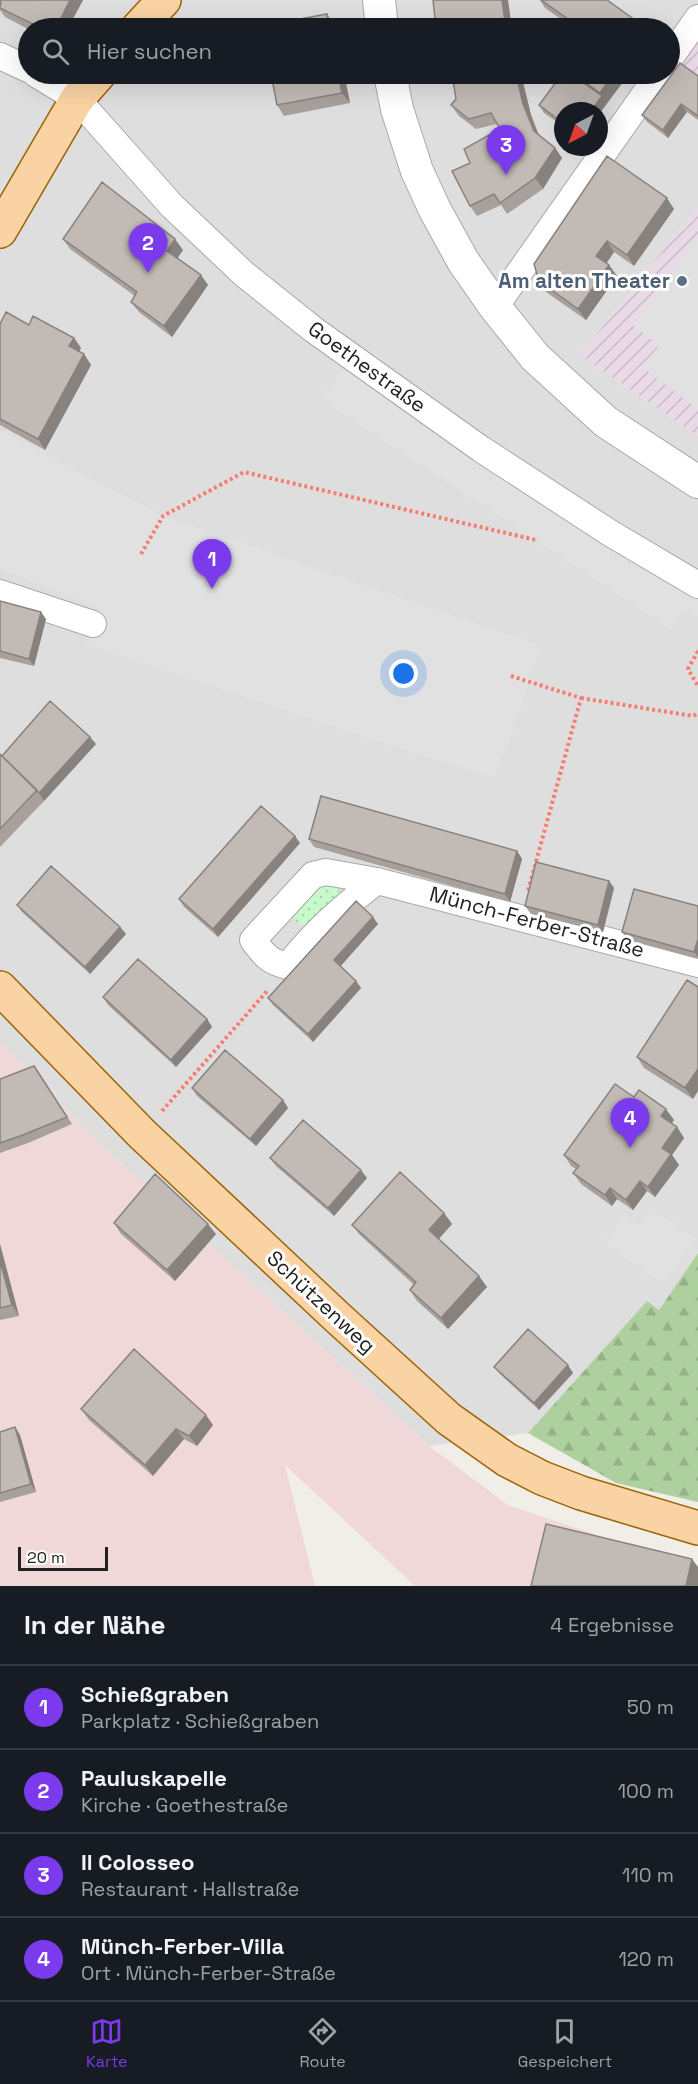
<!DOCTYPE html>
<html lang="de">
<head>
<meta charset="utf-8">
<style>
	body { margin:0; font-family:"Space Grotesk",sans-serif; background:#20242c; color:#f1f3f6 }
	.compass { position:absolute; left:554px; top:102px; width:54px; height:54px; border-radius:50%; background:#171b24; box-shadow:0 6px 24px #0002; rotate:221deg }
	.scale { position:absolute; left:18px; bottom:15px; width:90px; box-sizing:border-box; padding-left:6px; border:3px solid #212121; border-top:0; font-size:16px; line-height:21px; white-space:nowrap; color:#212121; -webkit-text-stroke:4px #fff; paint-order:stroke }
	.you { position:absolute; left:404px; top:674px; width:21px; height:21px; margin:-15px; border:4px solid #fff; border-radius:50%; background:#1a73e8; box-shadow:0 0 0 9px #1a73e833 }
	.badge { display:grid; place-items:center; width:39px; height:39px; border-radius:50%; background:#7c3aed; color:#fff; font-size:20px; font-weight:700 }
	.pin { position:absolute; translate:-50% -50px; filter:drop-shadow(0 2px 3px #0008) }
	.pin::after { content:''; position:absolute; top:32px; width:21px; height:18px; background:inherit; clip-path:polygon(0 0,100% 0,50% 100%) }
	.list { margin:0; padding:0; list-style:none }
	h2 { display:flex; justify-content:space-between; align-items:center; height:78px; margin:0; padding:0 24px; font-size:26px }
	h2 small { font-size:20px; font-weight:400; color:#9ea1a6 }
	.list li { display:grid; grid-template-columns:39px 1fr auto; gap:18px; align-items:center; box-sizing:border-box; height:84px; padding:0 24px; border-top:2px solid #363941 }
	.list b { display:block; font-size:22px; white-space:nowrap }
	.list p { margin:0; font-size:20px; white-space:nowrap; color:#9ea1a6 }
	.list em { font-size:20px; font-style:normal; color:#9ea1a6 }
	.icon { flex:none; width:33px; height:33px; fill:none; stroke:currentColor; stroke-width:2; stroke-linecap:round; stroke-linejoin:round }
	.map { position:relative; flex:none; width:698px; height:1586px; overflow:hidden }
	.search { position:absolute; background:#171b24; box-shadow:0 6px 24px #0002; left:18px; right:18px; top:18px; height:66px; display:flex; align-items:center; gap:15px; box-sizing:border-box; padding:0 21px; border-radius:33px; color:#9ea1a6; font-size:22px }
	.sheet { height:414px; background:#171b24 }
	nav { display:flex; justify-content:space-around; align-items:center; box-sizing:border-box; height:84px; border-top:2px solid #363941; background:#171b24; font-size:16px; color:#9ea1a6 }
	nav a { display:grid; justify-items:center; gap:3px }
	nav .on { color:#7c3aed }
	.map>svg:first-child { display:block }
</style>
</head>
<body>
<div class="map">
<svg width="698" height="1586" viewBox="0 0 698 1586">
	<defs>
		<pattern id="industrial-furrows" width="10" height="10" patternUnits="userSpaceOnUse" patternTransform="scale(1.5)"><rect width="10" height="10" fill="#eadae7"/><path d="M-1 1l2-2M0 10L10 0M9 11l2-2" fill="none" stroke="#c8bbc6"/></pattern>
		<pattern id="forest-firs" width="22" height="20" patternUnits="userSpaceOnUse" patternTransform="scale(1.5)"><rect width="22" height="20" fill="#aecf9e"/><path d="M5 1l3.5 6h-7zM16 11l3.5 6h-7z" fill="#95b188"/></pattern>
		<pattern id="park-dots" width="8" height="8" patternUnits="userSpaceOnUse" patternTransform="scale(1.5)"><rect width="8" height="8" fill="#c7f9ca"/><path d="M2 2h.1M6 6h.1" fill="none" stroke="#abd5ad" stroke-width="1.8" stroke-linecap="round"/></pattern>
	</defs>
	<rect width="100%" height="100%" fill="#f1eee8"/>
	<path fill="#dfdede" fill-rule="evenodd" d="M0 0H698V35L679 62 698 75V207L580 355 698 436V1253L659 1310 647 1301 528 1433 429 1446 98 1142 0 1042ZM28 28H670V74H28ZM563 111H599V147H563Z"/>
	<path fill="#f1d8d8" d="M0 1042 98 1142 429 1446 508 1505 698 1569V1586H415L285 1465 315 1586H0Z"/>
	<path fill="url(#industrial-furrows)" d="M698 35V75L679 62Z
		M698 207V436L580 355Z"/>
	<path fill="url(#forest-firs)" d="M698 1253V1502L616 1483 528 1433 647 1301 659 1310Z"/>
	<path fill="url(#park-dots)" d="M326 883 334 886 342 893 308 927 298 924 292 914 316 886Z"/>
	<path fill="#e1e1e1" d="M698 236V409L643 368 659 345 633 326Z
		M347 363 698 598V618L684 609 672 630 321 399Z
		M0 430 163 516 542 646 495 779 86 645 100 608 0 569Z
		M650 1207 696 1239 664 1285 604 1243 624 1214 638 1224Z"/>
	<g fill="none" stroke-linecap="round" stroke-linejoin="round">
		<defs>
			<path id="minor" d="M0 56 28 69
				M670 58 698 18
				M36 74 77 99 172 206 244 274 314 330 481 449 610 533 698 585
				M495 307 659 74
				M0 593 93 624
				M377 881C343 907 314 932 288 966 269 962 264 955 253 940L313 875 326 872 377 881 698 964"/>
			<path id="tertiary" d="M379 0 382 28
				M390 74 397 109 417 171 435 210 463 261 495 307 535 357 606 422 698 482"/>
			<path id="primary" d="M138 28 164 0
				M0 231 77 99 99 74
				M0 988 142 1134 338 1318 449 1419 507 1460 542 1478 581 1493 698 1528"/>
		</defs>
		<use href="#minor" stroke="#a8a8a8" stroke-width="28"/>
		<use href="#tertiary" stroke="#a8a8a8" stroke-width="34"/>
		<use href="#primary" stroke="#9b6403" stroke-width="36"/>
		<path stroke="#f77d73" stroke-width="4" stroke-dasharray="3 3" stroke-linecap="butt" d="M141 554 163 516 244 472 536 540
			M698 651 688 669 698 686
			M511 676 581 698 528 891
			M581 698 693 716 698 713
			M162 1111 268 990"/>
		<use href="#minor" stroke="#fff" stroke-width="26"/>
		<use href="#tertiary" stroke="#fff" stroke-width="32"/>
		<use href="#primary" stroke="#fad3a4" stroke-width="33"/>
	</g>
	<path fill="#a7a09b" d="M1 0H83L68 28 28 29 5 17 0 10Z
		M540 0H607L646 28H574L545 8Z
		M344 74 350 103 284 116 277 105Z
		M449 74H521L531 115 539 135 555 148 562 158 543 189 507 214 501 205 477 216 470 206V163L500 129 497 124 476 129 459 116 451 105 456 99 452 75H450Z
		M562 74H629L599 114 563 111V126L544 113 539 105Z
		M698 76V120L687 112 668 138 647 122 642 115Z
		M674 209 634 266 614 252 606 263 609 265 617 276 586 320 546 292 539 281 534 264Z
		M63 239 183 250 177 258 201 275 208 285 172 337 139 312 131 302 135 296 70 249Z
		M0 324 29 325 74 338 81 348 79 352 84 354 91 365 45 450 0 425Z
		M0 601 46 619 34 666 0 658Z
		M96 744 44 801 0 847V754L2 756Z
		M309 839 517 851 522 859 510 902 314 847Z
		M300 843 218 937 184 907 179 899Z
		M609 881 614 888 603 932 531 914 525 906Z
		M17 905 120 927 126 934 90 974 22 912Z
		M698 906V959L627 940 622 932Z
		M378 924 340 966 356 981 361 988 313 1042 273 1005 268 998Z
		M698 987 693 1099 644 1068 637 1057Z
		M103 997 207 1019 212 1027 176 1067 108 1005Z
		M34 1066 72 1124 28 1143 0 1153V1079Z
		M192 1088 283 1100 288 1108 256 1146 197 1096Z
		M634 1097 674 1120 671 1123 677 1127 684 1138 672 1155 679 1165 655 1197 647 1191 633 1210 617 1199 612 1206 581 1184 573 1173 576 1169 571 1166 564 1155Z
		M270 1158 367 1178 334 1216 276 1166Z
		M444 1213 452 1224 438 1239 487 1287 448 1329 417 1301 410 1290 414 1285 360 1235 352 1225Z
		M114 1223 216 1234 175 1281 121 1234Z
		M0 1244 19 1316 0 1320Z
		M494 1367 573 1373 539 1410 500 1374Z
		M81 1409 213 1425 197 1446 184 1439 153 1476 89 1420Z
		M15 1427 20 1435 36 1492 0 1502V1432Z"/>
	<path fill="#88827e" d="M70 0H83L68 28H64L59 22Z
		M502 0H508L512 28H506Z
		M327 14 334 25 335 28H329Z
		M338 74H344L350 103 342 93Z
		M516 74H521L531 115 541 142 534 131 523 104Z
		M613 74H629L599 114V111H591L602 96 600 93Z
		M681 104 687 112 668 138 663 130Z
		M555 148 562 158 543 189 535 178Z
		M667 198 674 209 634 266 627 255Z
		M175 239 183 250 175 262 167 251Z
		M607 241 614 252 604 267 596 256Z
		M609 265 617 276 586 320 578 309Z
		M201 275 208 285 172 337 164 326Z
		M74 338 81 348 76 357 69 346Z
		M84 354 91 365 45 450 38 439Z
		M41 612 46 619 34 666 29 659Z
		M90 737 96 744 44 801 39 793Z
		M295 836 300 843 218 937 213 929Z
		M517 851 522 859 510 902 505 894Z
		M609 881 614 888 603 932 598 925Z
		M373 917 378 924 339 968 334 960Z
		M120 927 126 934 90 974 85 967Z
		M698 939V957L694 952Z
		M356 981 361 988 313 1042 308 1034Z
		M207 1019 212 1027 176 1067 171 1060Z
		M698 1069V1091L693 1099 685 1088Z
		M283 1100 288 1108 256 1146 250 1139Z
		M666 1109 674 1120 669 1127 661 1116Z
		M677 1127 684 1138 672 1155 679 1165 655 1197 648 1187 662 1148Z
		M361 1170 367 1178 334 1216 328 1208Z
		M640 1181 647 1191 633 1210 626 1200Z
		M610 1188 617 1199 612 1206 605 1195Z
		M444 1213 452 1224 437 1241 429 1230Z
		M208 1224 216 1234 175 1281 167 1270Z
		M0 1244 19 1316 12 1305 0 1261Z
		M479 1276 487 1287 448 1329 441 1318Z
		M568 1365 573 1373 539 1410 534 1403Z
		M206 1415 213 1425 197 1446 189 1436Z
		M15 1427 20 1435 36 1492 31 1484Z
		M176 1429 184 1439 153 1476 145 1465Z
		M692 1559 698 1567V1586H686Z"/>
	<path fill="#c2bab4" stroke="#88827e" stroke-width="1.5" d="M1 0H70L59 22 44 28H41L0 8Z
		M433 0H502L506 28H436Z
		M541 0H607L646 28H576L578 26Z
		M327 14 329 28H262V26Z
		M680 63 698 76V116L681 104 663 130 642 115Z
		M271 74H338L342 93 277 105Z
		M452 74H516L523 104 534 131 555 148 535 178 500 203 494 194 470 206 452 171 470 163 464 149 500 129 491 113 469 119 451 105 456 99Z
		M562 74H571L602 96 591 111H563V123L539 105Z
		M573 74H613L600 93Z
		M607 156 667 198 627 255 607 241 596 256 609 265 578 309 539 281 534 264Z
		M102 182 175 239 167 251 201 275 164 326 131 302 137 292 63 239Z
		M6 312 29 325 33 316 74 338 69 346 84 354 38 439 0 419V324Z
		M0 601 41 612 29 659 0 651Z
		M50 701 90 737 39 793 2 756Z
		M0 754 37 790 0 829Z
		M321 796 517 851 505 894 309 839Z
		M261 806 295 836 213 929 179 899Z
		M536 862 609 881 598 925 525 906Z
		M51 866 120 927 85 967 17 905Z
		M634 889 698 906V939L694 952 622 932Z
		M356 901 373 917 334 960 356 981 308 1034 268 998Z
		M138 959 207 1019 171 1060 103 997Z
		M687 980 698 987V1069L685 1088 637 1057Z
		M225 1050 283 1100 250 1139 192 1088Z
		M34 1066 67 1117 23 1135 0 1143V1079Z
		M615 1084 634 1097 639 1090 666 1109 661 1116 677 1127 662 1148 671 1154 648 1187 640 1181 626 1200 610 1188 605 1195 573 1173 579 1166 564 1155Z
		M303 1120 361 1170 328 1208 270 1158Z
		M400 1172 444 1213 429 1230 479 1276 441 1318 410 1290 416 1282 352 1225Z
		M155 1174 208 1224 167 1270 114 1223Z
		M0 1261 12 1305 0 1308Z
		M528 1329 568 1365 534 1403 494 1367Z
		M134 1349 206 1415 189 1436 176 1429 145 1465 81 1409Z
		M15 1427 31 1484 0 1493V1432Z
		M546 1524 692 1559 686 1586H531Z"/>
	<circle fill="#5c6f8a" stroke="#fff" stroke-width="2" cx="682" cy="281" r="6"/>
	<g text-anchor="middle" stroke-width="6" stroke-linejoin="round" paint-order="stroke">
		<g font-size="21" font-weight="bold" fill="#4e5e75" stroke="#fff" text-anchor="end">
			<text x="670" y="288">Am alten Theater</text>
		</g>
		<g font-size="21" fill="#212121" stroke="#fff">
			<text transform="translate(367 367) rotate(36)" y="7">Goethestraße</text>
			<text transform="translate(537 922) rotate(15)" y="7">Münch-Ferber-Straße</text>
			<text transform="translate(321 1302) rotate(43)" y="7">Schützenweg</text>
		</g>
	</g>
</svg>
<svg class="compass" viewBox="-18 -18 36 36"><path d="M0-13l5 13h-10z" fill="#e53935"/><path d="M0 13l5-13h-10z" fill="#9ea1a6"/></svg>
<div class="scale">20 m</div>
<div class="you"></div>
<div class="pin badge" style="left:212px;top:589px">1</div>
<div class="pin badge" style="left:148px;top:273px">2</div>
<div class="pin badge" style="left:506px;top:175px">3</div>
<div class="pin badge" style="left:630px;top:1148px">4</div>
<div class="search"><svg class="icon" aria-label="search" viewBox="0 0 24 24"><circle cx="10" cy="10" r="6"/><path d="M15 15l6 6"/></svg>Hier suchen</div>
</div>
<section class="sheet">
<h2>In der Nähe<small>4 Ergebnisse</small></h2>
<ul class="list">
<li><span class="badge">1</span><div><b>Schießgraben</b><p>Parkplatz · Schießgraben</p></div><em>50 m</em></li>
<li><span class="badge">2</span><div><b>Pauluskapelle</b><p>Kirche · Goethestraße</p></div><em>100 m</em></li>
<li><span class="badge">3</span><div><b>Il Colosseo</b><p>Restaurant · Hallstraße</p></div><em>110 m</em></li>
<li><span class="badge">4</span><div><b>Münch-Ferber-Villa</b><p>Ort · Münch-Ferber-Straße</p></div><em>120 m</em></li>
</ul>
</section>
<nav>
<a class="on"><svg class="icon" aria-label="map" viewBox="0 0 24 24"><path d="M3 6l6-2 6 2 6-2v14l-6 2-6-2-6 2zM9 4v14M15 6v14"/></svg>Karte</a>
<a><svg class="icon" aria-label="directions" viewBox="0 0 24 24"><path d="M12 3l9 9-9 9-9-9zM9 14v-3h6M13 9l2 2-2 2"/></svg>Route</a>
<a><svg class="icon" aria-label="saved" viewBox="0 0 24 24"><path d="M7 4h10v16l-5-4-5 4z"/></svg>Gespeichert</a>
</nav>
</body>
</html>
